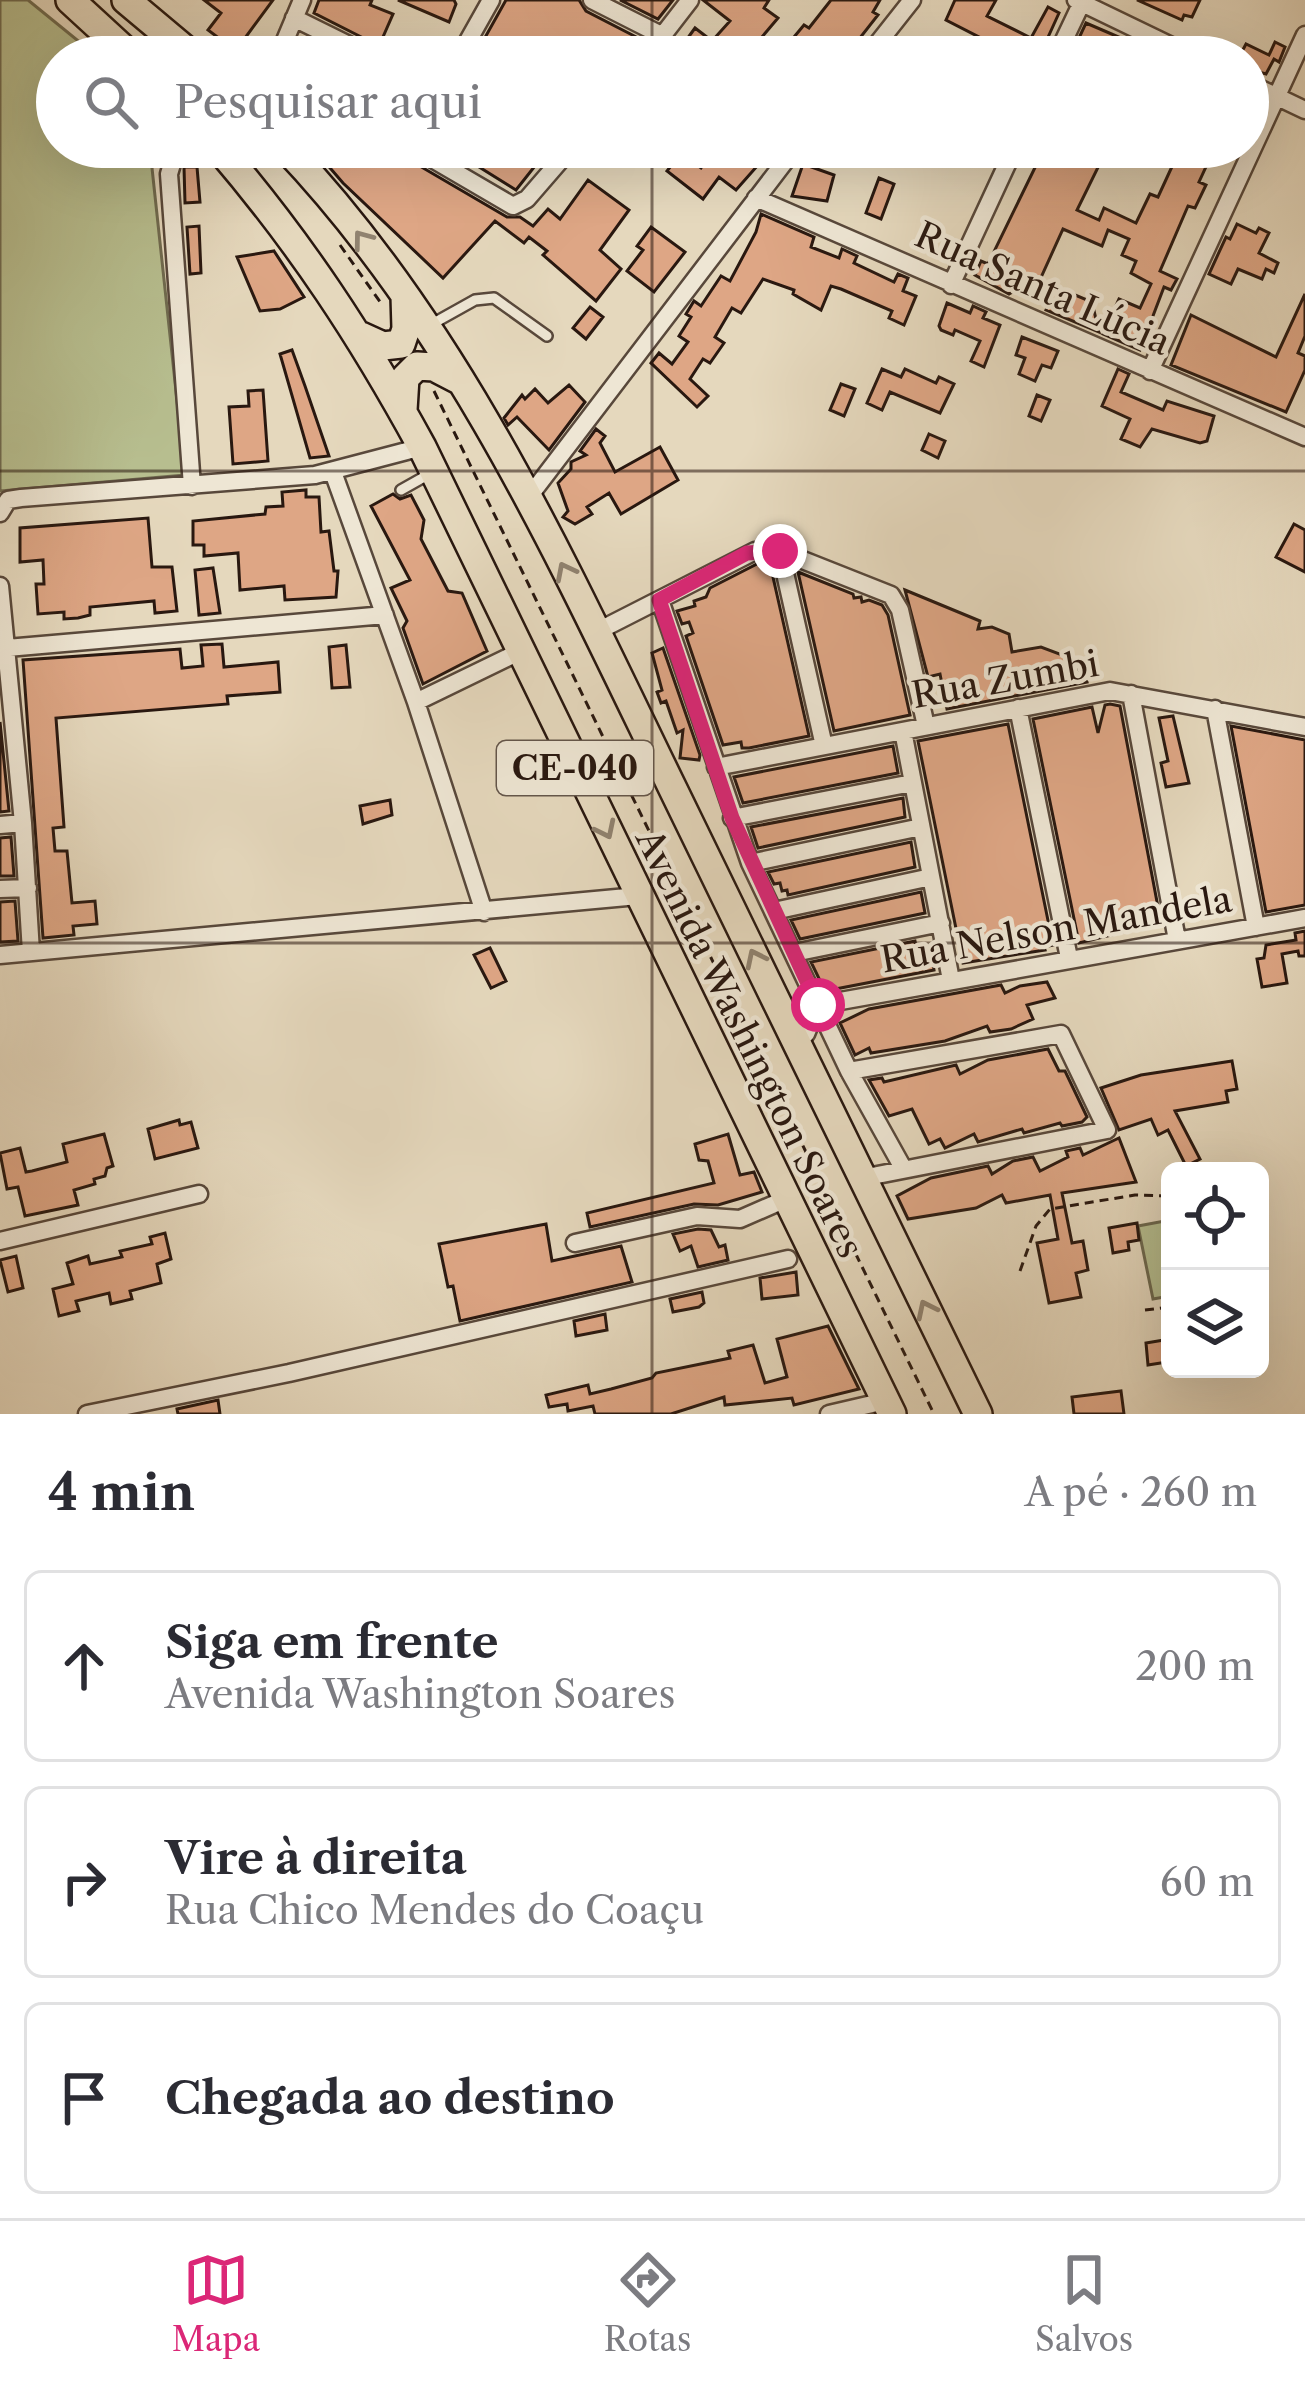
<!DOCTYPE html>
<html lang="pt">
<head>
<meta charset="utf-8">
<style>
	body { margin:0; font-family:"Libre Caslon Text",serif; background:#f7f7f7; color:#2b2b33 }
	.controls { position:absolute; right:36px; bottom:36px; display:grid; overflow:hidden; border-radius:18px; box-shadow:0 12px 48px #0002 }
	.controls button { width:108px; height:108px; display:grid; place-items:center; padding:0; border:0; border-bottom:3px solid #e1e1e2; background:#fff; color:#2b2b33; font:60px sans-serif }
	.stop { position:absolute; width:36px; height:36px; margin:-27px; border:9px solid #db2777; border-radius:50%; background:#fff }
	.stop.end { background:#db2777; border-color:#fff; box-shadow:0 3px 12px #0008 }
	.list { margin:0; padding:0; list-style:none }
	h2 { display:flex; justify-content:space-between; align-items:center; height:156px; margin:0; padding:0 48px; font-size:51px }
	h2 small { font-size:39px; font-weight:400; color:#7c7c81 }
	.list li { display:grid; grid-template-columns:78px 1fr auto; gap:36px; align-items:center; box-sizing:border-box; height:192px; margin:0 24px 24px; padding:0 24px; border:3px solid #e1e1e2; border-radius:18px }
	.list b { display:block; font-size:45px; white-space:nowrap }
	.list p { margin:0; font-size:39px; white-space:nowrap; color:#7c7c81 }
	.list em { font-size:39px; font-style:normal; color:#7c7c81 }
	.icon { flex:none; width:66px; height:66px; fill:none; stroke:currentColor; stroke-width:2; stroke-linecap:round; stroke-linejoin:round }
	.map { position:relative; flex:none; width:1305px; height:1414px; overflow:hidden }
	.search { position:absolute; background:#fff; box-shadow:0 12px 48px #0002; left:36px; right:36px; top:36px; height:132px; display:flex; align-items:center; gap:30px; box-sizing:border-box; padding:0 42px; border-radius:66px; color:#7c7c81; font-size:45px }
	.sheet { height:804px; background:#fff }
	nav { display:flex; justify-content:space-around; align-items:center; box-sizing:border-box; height:168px; border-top:3px solid #e1e1e2; background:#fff; font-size:33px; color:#7c7c81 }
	nav a { display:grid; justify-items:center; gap:6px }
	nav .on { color:#db2777 }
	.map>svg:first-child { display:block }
</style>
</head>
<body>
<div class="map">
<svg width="1305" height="1414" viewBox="0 0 1305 1414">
	<rect width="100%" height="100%" fill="#e5d8bd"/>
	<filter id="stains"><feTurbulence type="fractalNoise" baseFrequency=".00167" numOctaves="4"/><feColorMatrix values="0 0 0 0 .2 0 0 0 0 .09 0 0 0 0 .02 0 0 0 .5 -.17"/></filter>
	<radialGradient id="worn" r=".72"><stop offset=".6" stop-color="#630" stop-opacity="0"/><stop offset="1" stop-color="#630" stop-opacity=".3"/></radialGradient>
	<path fill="#b7be8f" stroke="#706b50" stroke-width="3" d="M0 0H28L98 57H57V147H165L152 168 185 475 0 491Z
		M1170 1220V1296L1153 1299 1138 1226Z"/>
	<path fill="#dea685" stroke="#291810" stroke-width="3" d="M204 0H273L245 38 257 47 247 57H212L224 42 208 30 221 13Z
		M319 0H372L370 5 393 14 379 46 314 13Z
		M398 0H454L456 4 449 22Z
		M506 0H579L586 11 642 40 631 57H488L478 50Z
		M620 0H673L658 19Z
		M703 0H769L764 8 778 18 745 57H674L695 28 712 41 730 21Z
		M831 0H880L873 12 878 15 845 57H821L794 37 804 25 809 28Z
		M955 0H996L987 16 1031 38 1048 7 1059 13 1039 57H1018L946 20Z
		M1137 0H1200L1192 17 1184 15 1182 20Z
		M1086 23 1128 41 1120 57H1070Z
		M1275 42 1285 47 1279 62 1274 59 1266 74 1248 69V57H1239L1246 44 1269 55Z
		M312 147H399L406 158 507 217H520L533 226 548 209 560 219 588 180 629 210 600 250 621 269 596 301 543 255 547 251 529 237 524 243 495 221 443 278 343 183Z
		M447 147H550L516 190Z
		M716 147H774L736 190 719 177 703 199 667 171 681 153 701 168Z
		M1045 147H1108L1077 210 1099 220 1104 208 1136 223 1150 194 1158 197 1181 147 1210 158 1199 182 1206 185 1195 208 1188 206 1160 271 1177 279 1171 290 1164 287 1140 350 1103 334 1119 299 1140 308 1151 284 1131 273 1136 261 1122 255 1129 239 1108 230 1102 246 1063 229 1038 284 1022 277 1016 290 1009 294 975 275 981 261 988 264Z
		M803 164 834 175 827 201 792 196Z
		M184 167H197L200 202 185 203Z
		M879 178 894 184 881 219 866 213Z
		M761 214 814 237 811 247 839 258 842 249 857 256 854 263 894 282 898 274 908 278 903 291 916 296 904 325 889 318 892 311 841 289 831 286 821 310 793 294 794 290 763 279 741 313 732 308 715 337 724 343 710 363 703 359 690 379 708 396 697 407 651 363 659 353 672 364 688 342 679 336 691 317 686 314 694 301 701 306 721 276 730 281 756 232Z
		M1237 224 1256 233 1259 228 1269 233 1259 253 1278 263 1274 273 1266 269 1262 279 1238 269 1231 284 1209 274 1226 237 1230 239Z
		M199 226 201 273 190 274 187 227Z
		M651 227 685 252 654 292 627 271 643 250 637 246Z
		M274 251 304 297 280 309 260 311 237 257Z
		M1056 287 1092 302 1099 332 1046 310Z
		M1305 294V336L1298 353 1305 356V370L1286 412 1171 365 1191 315 1276 357Z
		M947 303 970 313 973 306 986 312 983 318 1000 325 984 367 971 361 980 341 955 330 953 335 941 330 939 326Z
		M590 307 603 317 586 339 573 328Z
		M1022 337 1058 351 1051 368 1042 365 1035 381 1019 374 1025 358 1016 355Z
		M292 350 305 386 329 456 310 458 280 354Z
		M882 369 901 377 905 369 936 383 939 377 954 384 940 413 890 392 882 410 867 403Z
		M1118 369 1129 374 1121 392 1163 410 1167 401 1214 416 1207 441 1200 443 1152 429 1140 447 1121 439 1130 419 1102 406Z
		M841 384 855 389 844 416 830 410Z
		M569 385 585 402 549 450 517 417 508 425 504 418 522 395 525 399 535 389 548 403Z
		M263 390 268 461 233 464 229 407 249 406 248 391Z
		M1037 395 1050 400 1041 421 1029 416Z
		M596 429 605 436 600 443 615 472 660 447 678 480 621 514 609 493 587 507 592 514 575 524 563 517 568 511 558 483 571 469V462L586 455 580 451Z
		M929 434 945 441 938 458 922 450Z
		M306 490V497H319L321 532 329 531 334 571H338L336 597 285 600 284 586 240 590 238 553 204 556V545H193V521L265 514 266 507 283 506 282 492Z
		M393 494 400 499 411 495 424 520 421 539 448 591 462 593 487 651 423 684 403 628 407 621 391 588 410 580 371 506Z
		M148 518 152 567H172L177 611 155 613 154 601 90 607V615L78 618 64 619V612L38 614 36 584H44L43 560 20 562V528Z
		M1294 524 1305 530V572L1276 557Z
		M757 564H770L809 736 749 748H742L741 742 723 745 686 636 693 633 689 622 682 624 677 611 695 606 694 601 706 597 710 588Z
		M213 568 220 613 199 615 195 570Z
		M798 572 853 594 854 598 861 597 862 602 869 600 882 605 888 615 910 715 834 731Z
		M905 590 980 621 978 629 992 627 1009 634 1012 652 1041 647 1065 656 1066 662 1075 661 1077 672 1084 671 1087 682 947 709 940 674 928 677Z
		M222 644 224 667 278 662 280 692 227 696 228 704 56 718 64 827 53 828 55 851H67L72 903 95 901 97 924 73 926 74 935 43 938 23 660 180 649 182 668 203 666 201 645Z
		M346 645 350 687 332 688 329 647Z
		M663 648 700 755 699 760 680 758 683 730 677 733 666 701 661 703 657 692 662 690 652 653Z
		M1110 704 1120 706 1161 923 1079 943 1033 719 1092 707 1098 733 1105 705Z
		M1173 716 1189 783 1166 787 1161 763 1168 761 1159 718Z
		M0 722 9 811 0 812Z
		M1008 724 1053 945 1044 947 1045 950 963 963 918 741Z
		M1231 726 1305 740V905L1266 912Z
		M893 746 898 773 743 803 734 777Z
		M903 798 905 817 758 848 751 827Z
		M390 800 392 815 363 824 360 806Z
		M11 837 14 876H0V838Z
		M911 842 915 867 788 895 787 890 782 891 780 883 774 884 768 872Z
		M921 892 925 913 800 939 791 920Z
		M15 901 18 941 0 942V902Z
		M1305 931V956H1299L1298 951 1282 954 1287 983 1262 987 1257 959 1264 958 1266 945 1296 940 1295 933Z
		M915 941 917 951 931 948 934 970 825 991 811 962Z
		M490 948 506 981 491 988 474 955Z
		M1047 982 1055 998 1027 1005 1033 1019 1011 1029 990 1032 987 1026 945 1041 871 1053 869 1048 855 1055 840 1023 869 1009 1001 985 1005 993 1020 986Z
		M1048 1049 1059 1071H1065L1087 1117 1082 1122 1062 1126 1060 1123 1024 1133 1022 1129 978 1142 974 1134 945 1148 940 1139 929 1144 912 1109 889 1116 869 1080 882 1078 884 1082 956 1065 960 1074 988 1060Z
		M1232 1061 1237 1089 1226 1091 1228 1102 1175 1111 1200 1159 1186 1166 1168 1130 1158 1135 1151 1119 1119 1130 1101 1088 1141 1075Z
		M179 1120 180 1125 191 1122 198 1148 155 1159 148 1129Z
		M104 1134 113 1166 107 1168 105 1176 94 1179 95 1184 74 1190 78 1205 25 1216 18 1187 7 1189 0 1153 20 1148 26 1172 32 1171 67 1162 63 1144Z
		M728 1134 740 1175 754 1172 762 1192 718 1205 694 1204 590 1227 587 1213 714 1183 708 1161 699 1160 695 1144Z
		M1119 1138 1136 1182 1062 1193 1072 1243 1083 1241 1088 1270 1076 1273 1081 1297 1049 1303 1037 1243 1058 1239 1050 1195 1006 1203 1002 1195 976 1208 908 1219 897 1196 931 1178 988 1166 992 1174 1013 1161 1033 1157 1040 1171 1068 1157 1066 1151 1080 1148 1083 1155Z
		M1137 1223 1139 1240 1128 1242 1129 1250 1113 1253 1109 1228Z
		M546 1224 552 1261 621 1246 632 1282 460 1321 453 1286 448 1287 439 1244Z
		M698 1229 711 1230 719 1247 725 1245 728 1260 698 1267 691 1246 680 1251 673 1234Z
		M165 1233 171 1259 157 1264 161 1283 130 1291 132 1299 111 1304 109 1293 76 1301 79 1311 59 1316 53 1289 73 1284 67 1263 88 1256 90 1264 122 1257 120 1251 152 1244 150 1237Z
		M16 1256 23 1288 8 1292 0 1260Z
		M796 1272 798 1295 762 1299 760 1278Z
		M702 1292 704 1303 699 1307 673 1312 670 1299Z
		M605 1314 607 1330 576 1336 574 1321Z
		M828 1326 859 1389 794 1405 792 1398 725 1405 724 1397 671 1414H595L593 1406 568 1411 567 1404 549 1407 546 1395 588 1385 590 1394 611 1389 652 1378 656 1373 730 1358 728 1351 753 1345 765 1383 787 1377 777 1339Z
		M1164 1340 1167 1362 1148 1365 1146 1343Z
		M1121 1391 1124 1414H1074L1072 1397Z
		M218 1400 220 1414H178L177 1409Z"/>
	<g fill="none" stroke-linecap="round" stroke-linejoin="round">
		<defs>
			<path id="service" d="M432 324 475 300 494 298 547 336
				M401 490 433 472"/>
			<path id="minor" d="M592 0 663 36
				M1076 0 1194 57
				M294 18 373 57
				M278 57 302 0
				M459 57 491 0
				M646 57 690 0
				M867 57 912 0
				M1056 57 1083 0
				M1248 83 1305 110
				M177 147 169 174 192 486
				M412 147 513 206 527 199 572 147
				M756 198 1305 437
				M951 285 1015 147
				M1150 371 1305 35
				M333 472 416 702 484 912
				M528 498 796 147
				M0 513 8 500 21 498 315 475 422 447
				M780 551 824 746
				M0 586 23 823 31 952
				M660 600 750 863 849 1071 903 1168
				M596 632 755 551H780L891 595 900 610 926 726
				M7 648 385 615
				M1131 694 1177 940
				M416 702 519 652
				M1018 708 1069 958
				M1215 709 1256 927
				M903 731 951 980
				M716 767 1110 691 1305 727
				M732 818 912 783
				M0 825 23 823
				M750 863 921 827
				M0 889 28 888
				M774 911 931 877
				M794 953 941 923
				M0 955 638 896
				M794 1040 806 1034 818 1005 1305 918
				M849 1071 1061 1034 1107 1130 862 1178
				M0 1241 199 1194
				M575 1243 697 1216 740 1219 786 1199
				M87 1414 289 1373 788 1259
				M829 1414 885 1401"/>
			<path id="trunk" d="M70 0 132 57
				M126 0 194 57
				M218 147C301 244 361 335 422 447L892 1414
				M285 147C459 330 563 563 672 787 774 996 875 1205 978 1414
				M361 336 383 346 401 344 406 329 405 296
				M403 410 405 378 417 366 434 367 461 381"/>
		</defs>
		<use href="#service" stroke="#58483b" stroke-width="14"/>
		<use href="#minor" stroke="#58483b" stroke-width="21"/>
		<use href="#trunk" stroke="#291810" stroke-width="32"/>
		<path stroke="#291810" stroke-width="3" stroke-dasharray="9 6" stroke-linecap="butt" d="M340 245 383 306
			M434 391 934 1414
			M1020 1271 1036 1226 1050 1209 1135 1195 1170 1196
			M1145 1310 1170 1307"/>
		<use href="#service" stroke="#eee6d4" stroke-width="9"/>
		<use href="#minor" stroke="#eee6d4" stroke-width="16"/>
		<use href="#trunk" stroke="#e5d8bd" stroke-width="27"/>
	</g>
	<defs><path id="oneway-chevron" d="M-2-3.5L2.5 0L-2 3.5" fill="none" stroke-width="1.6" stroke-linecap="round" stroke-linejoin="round" transform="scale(3)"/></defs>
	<g stroke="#90826f">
		<use href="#oneway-chevron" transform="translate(362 239) rotate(-127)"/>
		<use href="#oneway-chevron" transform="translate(565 571) rotate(-117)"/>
		<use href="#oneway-chevron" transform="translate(606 830) rotate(64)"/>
		<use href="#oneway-chevron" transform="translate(755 958) rotate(-116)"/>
		<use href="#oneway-chevron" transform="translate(926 1309) rotate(-116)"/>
	</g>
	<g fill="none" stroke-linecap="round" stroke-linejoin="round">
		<path stroke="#db2777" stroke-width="15" d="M780 551 747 553 659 600 732 818 818 1005"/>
	</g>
	<path fill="none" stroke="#291810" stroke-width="3" stroke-opacity="0.55" d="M652 0V57M652 147V1414M0 471H1305M0 943H1305"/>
	<g text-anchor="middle" stroke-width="9" stroke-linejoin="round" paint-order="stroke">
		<rect fill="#eee6d4" stroke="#64564b" stroke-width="3" x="497" y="741" width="156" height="54" rx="9"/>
		<g font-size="33" font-weight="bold" fill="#291810">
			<text x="575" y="780">CE-040</text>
		</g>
		<g font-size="36" fill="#291810" stroke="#eee6d4">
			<text transform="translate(1043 288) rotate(24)" y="13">Rua Santa Lúcia</text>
			<text transform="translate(1005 679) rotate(-10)" y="13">Rua Zumbi</text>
			<text transform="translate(1056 929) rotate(-10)" y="13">Rua Nelson Mandela</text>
			<text transform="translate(750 1043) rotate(64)" y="13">Avenida Washington Soares</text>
		</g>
	</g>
	<rect width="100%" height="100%" filter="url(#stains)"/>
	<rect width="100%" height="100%" fill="url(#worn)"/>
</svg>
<div class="controls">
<button><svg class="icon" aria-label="locate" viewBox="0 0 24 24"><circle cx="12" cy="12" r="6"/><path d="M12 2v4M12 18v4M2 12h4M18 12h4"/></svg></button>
<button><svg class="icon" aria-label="layers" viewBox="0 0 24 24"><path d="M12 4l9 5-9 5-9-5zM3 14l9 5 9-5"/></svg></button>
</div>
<div class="stop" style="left:818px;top:1005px"></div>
<div class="stop end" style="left:780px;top:551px"></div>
<div class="search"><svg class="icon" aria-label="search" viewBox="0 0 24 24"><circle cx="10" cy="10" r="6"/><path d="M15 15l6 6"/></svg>Pesquisar aqui</div>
</div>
<section class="sheet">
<h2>4 min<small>A pé · 260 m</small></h2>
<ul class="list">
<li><svg class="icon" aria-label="ahead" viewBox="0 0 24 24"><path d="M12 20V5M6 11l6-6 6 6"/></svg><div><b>Siga em frente</b><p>Avenida Washington Soares</p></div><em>200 m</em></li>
<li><svg class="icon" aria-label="right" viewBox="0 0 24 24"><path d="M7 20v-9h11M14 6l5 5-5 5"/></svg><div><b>Vire à direita</b><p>Rua Chico Mendes do Coaçu</p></div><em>60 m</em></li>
<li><svg class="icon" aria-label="arrive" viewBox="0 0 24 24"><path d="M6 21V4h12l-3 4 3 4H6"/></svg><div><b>Chegada ao destino</b></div></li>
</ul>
</section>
<nav>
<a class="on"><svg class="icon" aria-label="map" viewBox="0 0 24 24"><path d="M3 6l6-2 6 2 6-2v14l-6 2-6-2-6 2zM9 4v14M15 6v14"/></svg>Mapa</a>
<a><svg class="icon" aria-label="directions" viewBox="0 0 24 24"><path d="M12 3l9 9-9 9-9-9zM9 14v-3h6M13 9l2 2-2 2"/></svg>Rotas</a>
<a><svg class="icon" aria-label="saved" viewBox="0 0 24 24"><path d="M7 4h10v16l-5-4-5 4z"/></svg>Salvos</a>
</nav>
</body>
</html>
